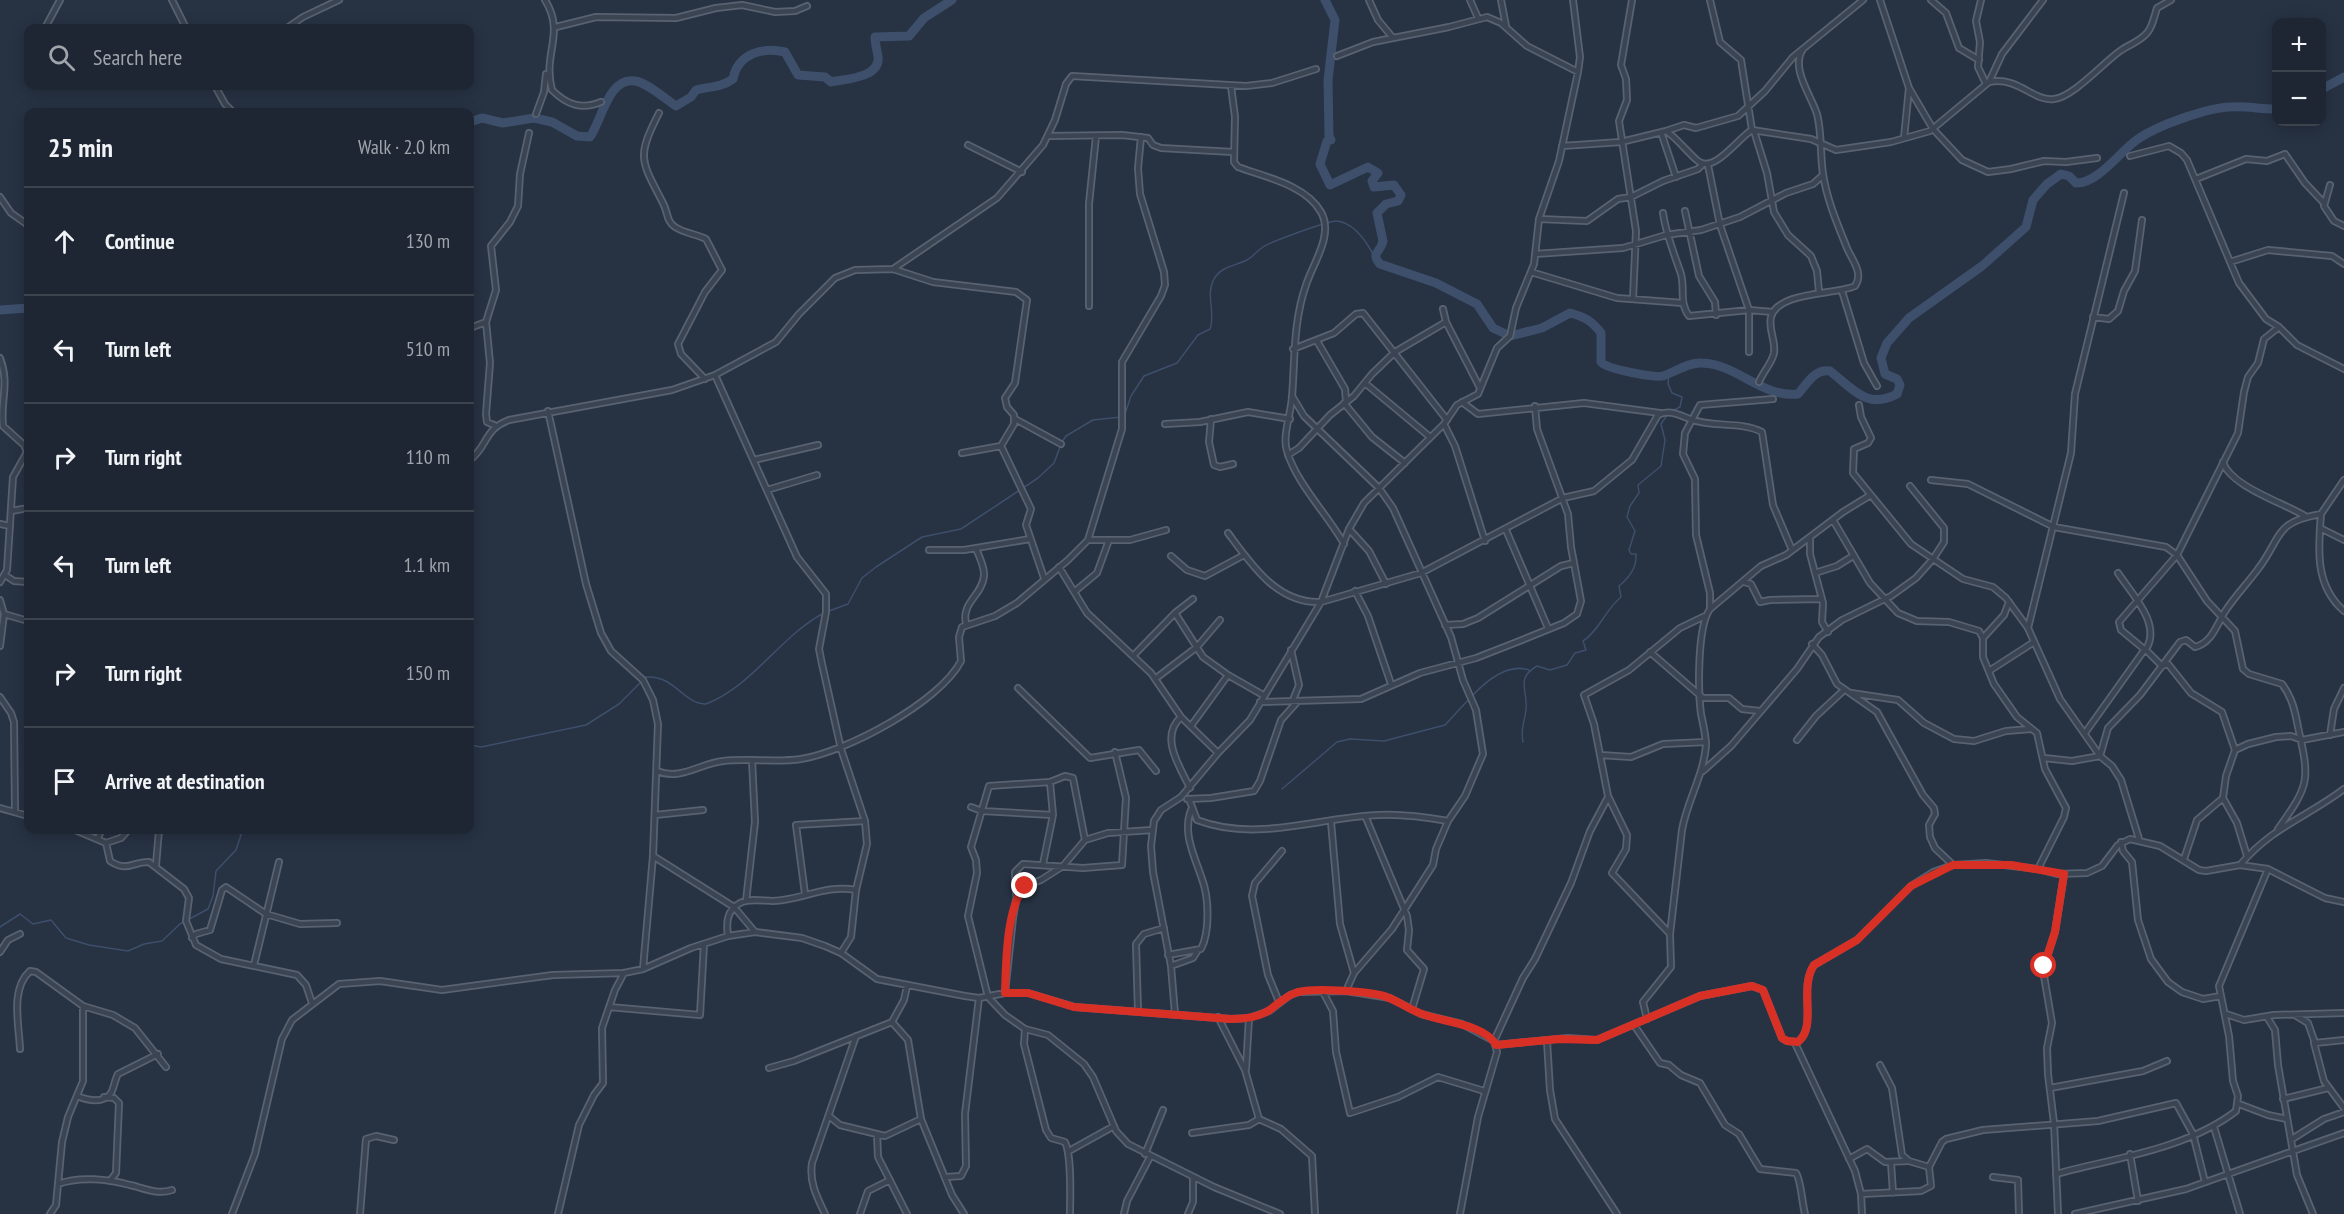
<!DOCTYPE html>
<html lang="en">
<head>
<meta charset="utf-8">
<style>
	body { margin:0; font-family:"PT Sans Narrow",sans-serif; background:#2a323e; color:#f1f3f6 }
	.controls { position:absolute; right:18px; top:18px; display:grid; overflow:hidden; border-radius:12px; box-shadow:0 3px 15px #0003 }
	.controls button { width:54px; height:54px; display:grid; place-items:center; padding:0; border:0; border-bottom:2px solid #3b434d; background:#1d2632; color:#f1f3f6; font:30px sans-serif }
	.stop { position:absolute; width:18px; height:18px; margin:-14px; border:4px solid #d93025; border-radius:50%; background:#fff }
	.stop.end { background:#d93025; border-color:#fff; box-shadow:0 2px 6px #0008 }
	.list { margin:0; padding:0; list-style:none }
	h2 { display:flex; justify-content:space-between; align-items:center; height:78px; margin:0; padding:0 24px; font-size:26px }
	h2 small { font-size:20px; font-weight:400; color:#a0a5ac }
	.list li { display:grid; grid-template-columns:39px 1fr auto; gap:18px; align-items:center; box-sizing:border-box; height:108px; padding:0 24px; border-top:2px solid #3b434d }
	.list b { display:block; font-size:22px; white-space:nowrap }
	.list em { font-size:20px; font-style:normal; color:#a0a5ac }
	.icon { flex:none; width:33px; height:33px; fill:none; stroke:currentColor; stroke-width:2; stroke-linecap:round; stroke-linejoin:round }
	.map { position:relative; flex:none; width:2344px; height:1214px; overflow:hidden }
	.search { position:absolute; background:#1d2632; box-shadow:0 3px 15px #0003; left:24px; top:24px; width:450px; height:66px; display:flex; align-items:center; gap:15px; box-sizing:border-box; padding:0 21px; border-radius:12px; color:#a0a5ac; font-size:22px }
	.panel { position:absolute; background:#1d2632; box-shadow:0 3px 15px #0003; left:24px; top:108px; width:450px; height:726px; border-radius:12px }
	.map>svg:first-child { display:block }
</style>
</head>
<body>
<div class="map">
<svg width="2344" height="1214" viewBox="0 0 2344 1214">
	<rect width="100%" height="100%" fill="#273243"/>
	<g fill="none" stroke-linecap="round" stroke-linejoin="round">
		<path stroke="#3d4f6b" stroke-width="1.5" d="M1669 372 1668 384 1672 393 1682 397 1680 407 1672 411
			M1125 414 1131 396 1144 376 1177 363 1198 335 1210 329C1216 313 1205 295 1214 279 1221 267 1233 266 1245 261 1252 258 1257 251 1263 247 1270 242 1330 220 1337 221 1355 223 1367 242 1375 258
			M1062 442 1066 436 1093 420 1121 417
			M829 611 848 604 862 578 876 567 922 537 961 529 1038 478 1054 463 1060 447
			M1472 696C1486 681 1508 663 1529 670
			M1523 742C1520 726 1525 723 1526 709 1528 689 1515 679 1537 666L1550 670 1567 665 1575 653 1586 650 1583 641C1598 632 1606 609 1621 597L1619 586C1629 578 1637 567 1636 554H1631L1629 550 1635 531 1627 517 1630 506 1639 493 1638 485 1661 466 1665 440 1661 424 1668 414
			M470 745 481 747 586 725 619 704 646 677C675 675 683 704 706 704 754 685 780 636 824 613
			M1282 789 1337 742 1350 739 1384 741 1445 725 1469 699
			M0 927 20 914 33 924 51 920 66 938 89 945 128 951 144 944 162 941 180 924 208 909 213 896 216 871 236 850 241 835 237 830"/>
		<path stroke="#3d4f6b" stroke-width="9" d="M1325 0 1335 20 1328 80 1329 136 1331 140 1327 141 1320 164 1330 185 1368 167 1378 173 1372 181 1374 187 1394 185 1401 195 1398 201 1386 204 1377 213 1383 241C1381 253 1370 252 1380 264L1436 283 1477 304 1493 328 1510 336 1542 328 1570 313C1585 317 1592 321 1601 333V362C1606 369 1655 378 1663 376 1675 372 1689 362 1702 363 1737 364 1762 398 1798 394 1807 384 1815 368 1830 371 1853 389 1867 410 1897 394L1900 385 1897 379 1885 374 1881 358 1887 343 1895 334 1909 318 1982 266 2026 227 2033 200 2047 184 2061 174 2069 176 2076 183C2098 184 2121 150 2138 139 2158 125 2207 108 2230 107 2245 106 2261 109 2276 109
			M2322 89 2344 77
			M470 122 482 118 503 123 534 118 552 122 577 136 590 137C602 120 608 77 635 81 648 83 665 99 676 106L691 97 696 90C711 86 720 88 733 79 738 53 763 47 785 52L798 75 825 77 831 82C845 79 881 78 878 56 877 50 875 44 875 37L909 36 924 18 952 0
			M0 310 28 308"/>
		<defs>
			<path id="street" d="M172 0 186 28
				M545 0C566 34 542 53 552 90 567 105 582 110 601 102
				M1369 0 1378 20 1393 38
				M1470 0 1478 18
				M1501 0 1506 26
				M1632 0 1621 65 1626 79 1627 100 1619 121 1636 231 1633 299
				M1710 0 1720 42 1741 60 1752 130 1811 139 1836 150 1891 142 1930 131 1989 82C2019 76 2033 102 2054 99 2073 97 2103 63 2120 51 2130 44 2139 42 2147 33 2153 26 2154 17 2157 8L2171 0
				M1880 0 1909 88 1933 129 1962 160 1988 172 2011 169 2044 161 2066 162 2097 158
				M1931 0 1946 13 1959 48 1979 60
				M1981 0 1976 21 1980 42 1978 67 1986 84
				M556 27 596 17 676 18 716 8 742 5 775 12 795 11 807 6
				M45 28 60 0
				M287 28 303 17 339 0
				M1337 56 1373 42 1449 27 1487 17 1501 23 1527 46 1578 72
				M1989 82 2002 54 2043 0
				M215 86 225 104 233 112
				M1231 86 1235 117 1234 162 1238 167C1265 177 1306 185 1321 212 1334 235 1313 263 1306 285 1293 322 1295 360 1292 397 1291 413 1282 437 1287 451 1296 483 1328 515 1344 544
				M659 113C636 158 641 160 663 203 668 212 666 221 675 227 684 233 696 234 706 239L722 270 705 292 678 344 681 354 705 379
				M536 114 544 92 546 74
				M1666 131 1684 125 1696 128 1738 116 1765 91 1793 57 1863 0
				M1754 131 1767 173 1774 212 1788 235 1811 256 1817 271 1819 292
				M1661 132 1676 177
				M1048 136 1122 135 1148 138 1153 145 1161 148 1233 152
				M1904 138 1909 88
				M968 145 1022 172
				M1562 146 1621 142 1666 131C1678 139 1687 152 1698 161 1714 174 1738 138 1752 130
				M2130 156 2169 146 2181 153 2187 160 2239 283 2266 319 2279 327 2297 345 2344 369
				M1708 165 1720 225 1749 310V352
				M2196 179 2246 159 2267 161 2285 154 2305 183 2323 202
				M2330 185 2324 206 2334 221 2344 226
				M0 197 11 213 28 225
				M1685 211 1699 276 1715 302 1716 315
				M1663 213C1666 235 1674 253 1681 274 1685 288 1679 303 1689 316L1749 310 1773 312
				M1539 219 1587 221 1618 199 1631 197 1663 181 1698 169 1703 164
				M1535 254 1623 248 1666 235 1701 230 1740 217 1786 193 1813 184 1823 175
				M2230 262 2268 250 2332 256 2344 264
				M893 269 933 282 1016 292 1027 300 1015 383 1005 398 1007 407 1014 415V424L1001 446
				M1531 272 1617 298 1683 303
				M1842 291 1864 363 1877 386
				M1089 306V204L1096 136
				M1443 309 1446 322 1480 388
				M2093 317 2109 319 2118 311 2124 291 2135 271 2142 220
				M470 328 486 322
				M1317 341 1345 389 1346 401
				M1293 349 1334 333 1356 314 1363 313 1447 420
				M0 358C10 385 0 400 3 426L24 445 27 452 13 477 7 570 0 582
				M715 375 797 557 826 594V612L819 649 822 664 841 749 865 821 867 844 856 890 851 937 841 953
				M1759 382C1763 372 1772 363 1774 353 1776 341 1768 329 1771 317 1778 291 1836 295 1855 286 1864 273 1852 260 1847 248 1837 223 1827 200 1823 174 1820 154 1822 133 1817 114 1811 95 1790 68 1803 49
				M1365 383 1430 437
				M1292 396 1304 416 1379 488 1393 508 1451 637 1463 680 1476 710 1483 754 1465 796 1448 821 1436 849 1433 865 1392 929 1354 973 1346 991
				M1462 402 1478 414 1584 403 1660 413
				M1344 403 1372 437 1405 463
				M1859 405 1861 417 1871 438 1868 443 1854 449 1853 473 1911 544 1963 579 1993 587 2006 598 2028 628 2060 699 2100 756 2112 766 2121 780 2139 839
				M548 411 586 584 601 633 611 651 643 680 653 700 658 724 653 856 643 969
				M1015 419 1061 444
				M1211 419 1209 442 1214 465 1220 467 1233 464
				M1165 424 1200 422 1248 412 1290 419
				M1444 424 1455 446 1485 541
				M494 425 487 422 486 414 490 363 486 322 496 290 491 246 510 222 518 206 520 174 529 133
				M962 453 1001 446 1031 509 1026 525 1044 578
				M1288 455 1299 448 1330 415 1354 396 1372 374 1395 352 1446 322
				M470 460C489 445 483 430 509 420L672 390 715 375 776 342 799 314 835 278 855 270 893 269 997 198 1043 145 1055 120 1066 84 1072 76 1246 86 1272 83 1316 69
				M754 460 818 445
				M2223 462C2230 486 2284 503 2305 516
				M1931 480 1968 484 2054 527 2166 547 2177 555 2207 601 2235 631 2243 669 2249 674 2282 684C2292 697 2295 711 2298 727 2310 781 2310 784 2278 829
				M767 490 817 475
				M11 511 28 508
				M2321 514C2318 550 2315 586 2344 611
				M1833 520 1870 583 1898 613 1917 621 1949 622 1979 631 1983 638V657L1994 684 2017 717 2037 733 2045 769 2066 808 2064 817 2038 869
				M0 524 10 526
				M2320 528 2344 540
				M1349 529 1369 551 1386 584
				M1506 530 1548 628
				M1228 533C1251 564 1277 604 1321 602L1421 573 1563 498 1594 491 1632 460 1658 415C1669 409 1679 415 1690 419 1712 428 1741 421 1762 432L1773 505 1792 550
				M1810 537V554L1823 603 1822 622 1828 632
				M1088 540H1130L1166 530
				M929 550H964L1030 539
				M1171 556 1187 570 1205 576 1244 555
				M1059 567 1087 613 1151 673 1181 717 1218 753
				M1815 573 1837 566 1853 556
				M2118 573C2131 593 2162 624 2146 649
				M5 575 14 581 28 582
				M1744 582 1751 584 1760 602 1770 600 1822 599
				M1355 591 1368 616 1391 684
				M1074 592 1097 573 1109 540
				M0 600 4 614 0 646
				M1710 609V593L1696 535 1695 479 1683 454 1685 433 1700 405 1773 399
				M1175 613 1203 657 1228 675 1263 695
				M4 614 28 621
				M966 624C961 602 982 596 984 576 985 567 979 557 976 548
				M1445 625 1463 624 1478 618 1561 566 1574 563
				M2028 628 2071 453 2075 394 2124 193
				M1983 638 2004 615 2009 602
				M1812 644 1822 655 1837 684 1877 712 1923 795 1934 808 1935 814 1929 825 1930 837 1935 848 1953 865
				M2144 649 2121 630 2119 622 2177 555 2238 433 2244 392 2248 377 2258 363 2264 339 2279 327
				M1291 650 1299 685 1293 700
				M1650 652 1703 698H1729L1742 709 1760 711
				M1133 656 1175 613 1193 599
				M470 663V666
				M1989 671 2034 642
				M1155 679 1197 647 1220 620
				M1018 688 1090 758 1139 750 1156 771
				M1851 693 1898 700 1924 723 1954 739 1974 741 2006 731 2031 729
				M0 697 11 713 14 722 15 812
				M1260 702 1361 699 1420 673 1476 658 1517 642 1564 623 1577 614 1581 601 1571 547 1568 514 1537 429 1535 406
				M1181 717C1159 737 1180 767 1190 788
				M1191 726 1228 675
				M2085 733 2145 649 2162 666 2168 664 2191 693 2222 712 2235 750
				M2330 735 2334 709 2344 688
				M1797 740 1816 716 1844 690
				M1600 755 1631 757 1663 744 1706 742
				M2044 758 2072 761 2100 756 2108 728 2140 695 2180 642 2186 640 2195 647C2211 643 2216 627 2224 613 2234 597 2247 584 2258 569 2282 538 2273 522 2321 514L2344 480
				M657 771C680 781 701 763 723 761 749 758 775 763 801 759 846 752 940 702 961 661L959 637 962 627 995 616 1017 603 1068 560 1088 540 1122 429V362L1161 296 1165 285 1164 272 1140 194 1138 168 1141 137
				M1703 771 1731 746 1797 669 1819 637 1842 620 1891 596 1916 578 1933 559 1944 542V528L1910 486
				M2223 798 2237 823 2247 856
				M1187 799 1211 798 1254 791 1260 781 1281 720 1298 701
				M1189 799 1197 820C1257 843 1318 817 1379 815 1401 814 1425 817 1448 821
				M971 807 982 811 1053 815
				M0 808 28 816
				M655 815 703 810
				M1366 818 1407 916 1409 930 1407 950 1424 969 1412 1009
				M1331 822 1340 924 1354 973
				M75 830 106 843 110 861C128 873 133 861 149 862L184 889 189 898 186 921 196 945 221 959 297 975 306 985 312 1003
				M98 839 101 830
				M1085 840 1073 778 1065 776 1050 782 989 786 971 847 976 860 977 873 968 916 988 997 1005 1015 1025 1029 1048 1035 1084 1064 1093 1077 1116 1131 1128 1144 1214 1187 1280 1214
				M2121 842 2123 851 2132 862 2138 920 2151 959 2168 982 2182 992 2203 999 2221 996
				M106 843 121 838 128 830
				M653 856 734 907 755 932
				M2184 859 2197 820 2223 798 2226 776 2235 750 2248 744 2276 737 2291 736 2302 740 2344 732
				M1043 864 1053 815 1050 782
				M156 865 159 830
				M2240 865C2272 827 2307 817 2344 789
				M805 894 796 825 865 821
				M1016 895 1015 872 1023 864 1083 868 1122 865 1126 798 1115 752
				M746 901 755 822 752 760
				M1670 934 1612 873 1626 849 1627 835 1608 796 1594 724 1584 695 1629 670 1680 628 1705 616
				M728 936C726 922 727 910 740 903 749 898 763 901 773 901 802 900 826 884 856 890
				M192 938 196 934 210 930 222 890 226 887 266 914 300 924 337 923
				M0 952 8 940 20 934
				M1168 955 1201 949C1210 932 1209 897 1202 879 1195 857 1182 834 1191 810
				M254 965 279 862
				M1171 966 1193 958 1198 950
				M907 986 904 1000 892 1022 908 1040 921 1119 952 1195 964 1214
				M1323 992 1333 1011 1336 1052 1350 1113 1398 1097 1438 1077 1484 1091
				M1005 993 1013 918 1016 900 1025 886 1041 880 1063 866 1085 840 1108 833 1152 830
				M1279 1002 1268 975 1252 896 1255 883 1282 851
				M609 1007 700 1015 704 944
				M1138 1011 1136 944 1144 934 1164 928
				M1175 1014 1171 966 1153 872 1151 846 1154 821 1161 810 1181 797 1218 753 1250 720 1321 602 1349 529 1364 503 1444 424 1457 405 1478 394 1497 348 1510 336 1516 308 1534 264 1539 219 1559 161 1578 72 1580 57 1573 0
				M2226 1014 2244 1020 2274 1015 2344 1013
				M2295 1015 2308 1023 2315 1043 2344 1040
				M1218 1017 1245 1070 1259 1119 1281 1129 1312 1156 1315 1214
				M2267 1017 2275 1030 2278 1065 2297 1175 2313 1214
				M1647 1019 1643 1002 1671 967 1670 934 1682 830C1687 801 1703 777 1706 746 1706 735 1703 724 1701 714 1698 691 1697 627 1710 609L1761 566 1786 555 1843 512 1869 496
				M1634 1025 1660 1063 1669 1065 1681 1075 1700 1083 1725 1125 1739 1134 1760 1169 1796 1173C1801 1180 1802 1203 1805 1214
				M1025 1029 1024 1044 1046 1130 1051 1138 1065 1142C1072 1156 1070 1196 1070 1214
				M1494 1041 1523 978 1535 959 1571 883 1590 831 1607 799
				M1547 1041 1550 1090 1555 1119 1617 1214
				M1795 1043 1855 1171 1861 1194 1862 1214
				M2314 1043 2324 1081 2344 1108
				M1496 1045 1568 1038 1597 1040 1700 996 1752 986 1763 990 1782 1038 1787 1041 1798 1042C1818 1026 1798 989 1814 965L1857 940 1911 886 1933 872 1953 865 1986 863 2038 869 2057 874 2087 873 2102 866 2118 845 2130 839 2160 846 2199 870 2206 871 2240 865 2268 869 2325 898 2344 902
				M20 1049C19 1024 10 989 30 971L36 972 83 1006 113 1015 135 1028 166 1067
				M769 1068 794 1061 892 1022
				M1246 1069 1249 1018
				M2050 1088 2143 1071 2167 1061
				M77 1096C87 1100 103 1104 111 1093 114 1088 115 1079 118 1074L158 1054
				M104 1097 114 1098 119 1103 116 1173 110 1181
				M2283 1099 2328 1088
				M2239 1104 2268 1115 2287 1119
				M829 1116 840 1125 885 1136 921 1119
				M2214 1127 2240 1214
				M1192 1133 1249 1125 1259 1119
				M877 1134 878 1157 907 1214
				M2292 1139 2324 1119 2344 1112
				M1069 1151 1114 1126
				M1145 1154 1163 1110
				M2130 1154 2138 1201
				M1849 1159 1867 1149 1885 1162 1908 1161
				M1891 1163 1893 1193
				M1929 1167 1942 1142 1946 1139 1983 1130 2098 1121 2176 1103 2193 1134 2205 1182
				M2056 1174C2115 1158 2187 1149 2236 1111L2238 1096 2233 1081 2229 1036 2219 986 2268 869
				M946 1177 961 1176 966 1166 965 1114 979 998
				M1993 1177 2018 1180 2019 1214
				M58 1184C79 1176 108 1179 130 1185 144 1188 157 1195 172 1190
				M1861 1194 1921 1191 1931 1186 1929 1167 1909 1161 1902 1155 1892 1088 1880 1065
				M50 1214 56 1205 62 1142 68 1117 83 1081V1006
				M232 1214 255 1154 282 1039 292 1020 339 984 380 981 442 990 553 975 624 973 643 969 691 948 728 936 755 932 802 938 825 946 841 953 877 979 965 996 979 998 1005 993H1028L1075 1007 1231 1019 1249 1018 1269 1011 1290 995 1299 992 1346 991 1390 998 1421 1014 1462 1024 1494 1041 1497 1052 1478 1117 1460 1214
				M360 1214 366 1139 376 1136 394 1140
				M558 1214 579 1125 594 1095 603 1083 602 1028 615 990 624 973
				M825 1214C817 1197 809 1182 812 1163L856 1036
				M860 1214 868 1191 890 1180
				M1124 1214 1127 1201 1150 1157
				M1188 1214 1193 1202V1177
				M2058 1214 2054 1123 2048 1074 2047 1048 2052 1023 2043 970 2055 932 2064 875
				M2075 1214 2186 1189 2344 1133"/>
		</defs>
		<use href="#street" stroke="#596270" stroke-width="8"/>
		<use href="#street" stroke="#3b4452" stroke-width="4.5"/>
	</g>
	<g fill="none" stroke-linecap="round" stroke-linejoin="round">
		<path stroke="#d93025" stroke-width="8" d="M1025 886C1006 908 1006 964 1005 993H1028L1074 1007 1231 1019C1244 1019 1260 1017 1271 1009 1279 1003 1287 995 1298 992 1316 988 1361 991 1380 995 1395 998 1407 1009 1422 1014 1442 1022 1485 1024 1496 1045L1559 1039 1597 1040 1700 996 1752 986 1763 990 1782 1038 1787 1041 1798 1042C1818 1026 1798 989 1814 965L1857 940 1911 886 1953 865H2011L2064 874 2055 932 2044 966"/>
	</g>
</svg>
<div class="controls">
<button>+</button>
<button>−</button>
</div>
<div class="stop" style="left:2044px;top:966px"></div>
<div class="stop end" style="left:1025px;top:886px"></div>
<div class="search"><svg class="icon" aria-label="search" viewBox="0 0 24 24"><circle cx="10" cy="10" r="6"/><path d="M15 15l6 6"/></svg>Search here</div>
<section class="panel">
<h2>25 min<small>Walk · 2.0 km</small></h2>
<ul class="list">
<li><svg class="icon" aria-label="ahead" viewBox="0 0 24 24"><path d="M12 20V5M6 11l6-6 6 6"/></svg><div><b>Continue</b></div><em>130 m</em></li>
<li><svg class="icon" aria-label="left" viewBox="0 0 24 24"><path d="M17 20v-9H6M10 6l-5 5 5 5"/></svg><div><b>Turn left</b></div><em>510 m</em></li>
<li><svg class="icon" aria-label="right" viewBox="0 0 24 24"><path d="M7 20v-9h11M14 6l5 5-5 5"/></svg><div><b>Turn right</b></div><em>110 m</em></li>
<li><svg class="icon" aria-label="left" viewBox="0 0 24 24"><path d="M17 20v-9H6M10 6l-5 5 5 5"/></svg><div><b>Turn left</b></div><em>1.1 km</em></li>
<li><svg class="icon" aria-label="right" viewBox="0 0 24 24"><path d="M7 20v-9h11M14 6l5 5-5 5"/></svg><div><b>Turn right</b></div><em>150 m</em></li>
<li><svg class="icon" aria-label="arrive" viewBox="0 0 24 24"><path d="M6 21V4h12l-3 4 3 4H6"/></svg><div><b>Arrive at destination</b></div></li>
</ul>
</section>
</div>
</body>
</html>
